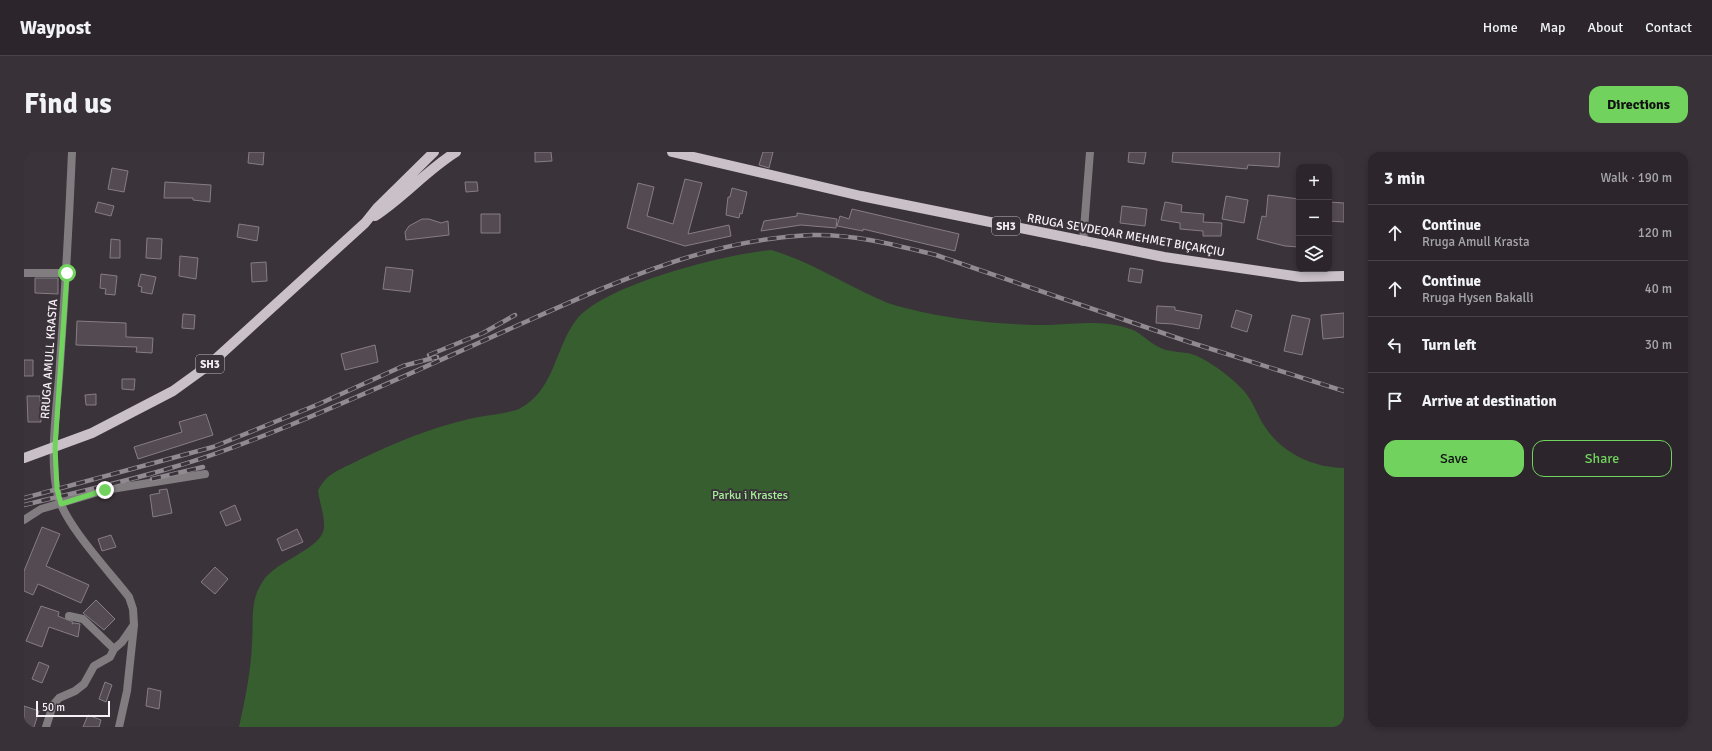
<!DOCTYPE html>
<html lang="en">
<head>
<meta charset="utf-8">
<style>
	body { margin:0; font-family:Signika,sans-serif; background:#383238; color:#f1f3f6 }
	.controls { position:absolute; right:12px; top:12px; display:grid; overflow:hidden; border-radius:8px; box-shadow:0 2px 6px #0003 }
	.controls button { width:36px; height:36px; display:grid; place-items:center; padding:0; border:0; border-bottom:1px solid #484348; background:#2c262c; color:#f1f3f6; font:20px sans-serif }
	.scale { position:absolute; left:12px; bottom:10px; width:74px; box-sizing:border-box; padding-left:4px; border:2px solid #f7f1f6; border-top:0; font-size:11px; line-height:14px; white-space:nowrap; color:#f7f1f6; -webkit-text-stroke:3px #3b333a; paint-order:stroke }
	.stop { position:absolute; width:12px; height:12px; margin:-9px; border:3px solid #71d35e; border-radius:50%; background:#fff }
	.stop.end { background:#71d35e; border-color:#fff; box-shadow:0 1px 4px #0008 }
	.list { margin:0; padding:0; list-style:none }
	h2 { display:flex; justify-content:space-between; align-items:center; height:52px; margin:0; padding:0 16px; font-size:17px }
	h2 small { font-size:13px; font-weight:400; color:#a6a5a9 }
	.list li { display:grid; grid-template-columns:26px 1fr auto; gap:12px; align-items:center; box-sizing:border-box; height:56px; padding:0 16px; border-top:1px solid #484348 }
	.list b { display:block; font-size:15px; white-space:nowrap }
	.list p { margin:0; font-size:13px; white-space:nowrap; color:#a6a5a9 }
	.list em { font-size:13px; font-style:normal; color:#a6a5a9 }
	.actions { display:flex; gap:8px; padding:12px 16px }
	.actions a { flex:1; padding:9px 0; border:1px solid #71d35e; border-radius:12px; text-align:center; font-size:14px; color:#71d35e }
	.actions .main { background:#71d35e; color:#111 }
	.icon { flex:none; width:22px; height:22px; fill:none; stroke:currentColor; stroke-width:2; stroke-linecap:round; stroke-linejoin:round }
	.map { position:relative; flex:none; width:1320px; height:575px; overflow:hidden; border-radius:12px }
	header { display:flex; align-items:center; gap:24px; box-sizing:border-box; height:56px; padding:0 20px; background:#2c262c; border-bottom:1px solid #484348 }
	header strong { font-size:19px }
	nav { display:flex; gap:22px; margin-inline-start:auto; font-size:14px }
	.intro { display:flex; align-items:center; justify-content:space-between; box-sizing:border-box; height:96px; padding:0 24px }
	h1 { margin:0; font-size:28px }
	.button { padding:10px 18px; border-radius:12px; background:#71d35e; color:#111; font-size:14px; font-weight:700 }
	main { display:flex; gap:24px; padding:0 24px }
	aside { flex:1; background:#2c262c; border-radius:12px; box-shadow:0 2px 6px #0003 }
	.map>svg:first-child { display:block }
</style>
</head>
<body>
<header>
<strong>Waypost</strong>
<nav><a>Home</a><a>Map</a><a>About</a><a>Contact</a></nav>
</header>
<div class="intro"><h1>Find us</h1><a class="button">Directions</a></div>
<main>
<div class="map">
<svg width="1320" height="575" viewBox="0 0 1320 575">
	<rect width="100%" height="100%" fill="#3b333a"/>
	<path fill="#365e2f" d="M747 98C789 110 824 135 864 151 875 155 887 157 898 160 940 169 983 173 1026 173 1054 172 1076 168 1103 176 1117 179 1125 192 1139 197 1150 201 1162 199 1173 204 1190 212 1207 225 1220 239 1229 249 1233 263 1241 275 1258 301 1289 316 1320 316V575H215C221 548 227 519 228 491 230 468 225 450 239 429 252 409 292 399 299 380 303 369 295 350 294 338 296 335 298 331 301 328 309 319 324 314 335 308 370 291 406 276 445 267 456 264 487 261 495 257 531 239 531 194 553 167 582 132 702 102 747 98Z"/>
	<path fill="#544b52" stroke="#867d85" d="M225 0H240L239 13 224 11Z
		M511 0H527L528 9 511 10Z
		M739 0H749L745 16 735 13Z
		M1105 0H1122L1120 12 1104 10Z
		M1149 0H1256L1255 15 1224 13 1223 17 1148 10Z
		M88 16 104 19 100 40 84 37Z
		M661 27 678 31 664 82 705 73 707 84 661 94 603 76 614 31 630 35 623 64 649 72Z
		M141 30 187 33 186 50 169 48V46H140Z
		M441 30H453L454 39 442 40Z
		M708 36 723 40 718 62 716 61 715 66 702 63 704 45H706Z
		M1244 43 1275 47V95L1261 94 1233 87 1238 64 1242 65Z
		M1202 44 1224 48 1220 71 1198 67Z
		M74 50 90 54 87 64 71 60Z
		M1141 50 1158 53 1157 60 1180 62 1179 70 1198 71 1197 84H1179V79L1156 77V71L1137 68Z
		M1305 50 1320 51V70L1305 69Z
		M1098 54 1123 57 1121 74 1096 71Z
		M828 57 935 82 931 99 839 77V79L813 74 816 64 825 67Z
		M773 61 813 67 812 76 777 73 737 79 740 69 773 64Z
		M457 62H476V81H457Z
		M398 67H405L417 71 424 69 425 83 382 88 381 80 385 74Z
		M215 72 235 75 233 89 213 85Z
		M123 86 138 87 137 107 122 106Z
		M87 87 96 88V106H86Z
		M156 104 174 106 172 127 155 124Z
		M242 110 243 129 228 130 227 111Z
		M362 115 389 118 386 140 359 137Z
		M1106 116 1119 118 1117 131 1104 129Z
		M77 122 93 124 91 143 81 142 82 137 76 136Z
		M117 122 132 125 128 142 117 140 118 135 114 134Z
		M11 126H34V142L11 141Z
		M1133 154 1151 155V158L1178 163 1175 177 1149 172 1132 171Z
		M1212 158 1228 163 1223 180 1207 175Z
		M1320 161V185L1299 187 1297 163Z
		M159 162 171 163 170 177 158 176Z
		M1268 163 1286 167 1278 203 1260 199Z
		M53 169 102 171V185L129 186 128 201 112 200 113 195 52 193Z
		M351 193 354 210 321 218 317 202Z
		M0 208H9V224H0Z
		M98 227H111L110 238 98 237Z
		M72 242V253H62L61 243Z
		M3 244H16L17 270H4Z
		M182 262 189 283 114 307 110 295 158 280 155 270Z
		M143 337 148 361 129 365 126 343 136 341 135 338Z
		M211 353 217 368 202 374 196 360Z
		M18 375 36 382 22 414 65 433 57 451 14 432 9 443 0 439V419Z
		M273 377 279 390 258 399 253 387Z
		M87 383 92 395 78 399 74 387Z
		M191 415 204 427 191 442 177 430Z
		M72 448 91 467 80 478 59 461Z
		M17 454 35 460 34 464 49 470 48 472 50 471 56 472 54 485 25 475 18 495 2 489Z
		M15 510 25 514 18 531 8 527Z
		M81 530 88 533 82 550 75 547Z
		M124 536 137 539 135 557 122 554Z
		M0 554 15 559 10 575H0Z
		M64 563 77 568 75 575H59Z"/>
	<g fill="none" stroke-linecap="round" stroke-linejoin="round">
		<path stroke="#807c7f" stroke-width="8" d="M48 0C45 71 41 141 36 211 34 250 24 306 34 344 42 374 85 419 105 445L109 457 110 473 103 539 95 575
			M1059 90 1066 0
			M0 121H43
			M0 368 17 357 81 338 181 322
			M45 464 59 467 90 497
			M22 575 29 553 35 546 51 539 60 532 70 514 86 505 90 497 98 490 109 474"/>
		<path stroke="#c9c0c8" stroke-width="10" d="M648 0 837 44 1140 105 1277 125 1320 124
			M351 64C380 45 403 18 432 0
			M0 306 68 281 149 239 185 213 341 71 353 56 410 0"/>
		<defs>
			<path id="rail" d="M405 203 459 181 491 163
				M128 327 179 315
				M0 346 189 295 295 252 379 214 413 205
				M0 353C50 341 101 330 150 315 189 304 227 289 264 274 340 243 415 209 490 175 585 133 682 87 788 83 830 82 872 93 912 103L1165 190 1320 239"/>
		</defs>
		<use href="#rail" stroke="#918a90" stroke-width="4.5"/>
		<use href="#rail" stroke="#3b333a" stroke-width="3" stroke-dasharray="9" stroke-linecap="butt"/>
	</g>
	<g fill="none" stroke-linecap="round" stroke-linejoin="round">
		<path stroke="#71d35e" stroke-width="5" d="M43 121 31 295 33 337 37 352 81 338"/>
	</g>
	<g text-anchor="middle" stroke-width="4" stroke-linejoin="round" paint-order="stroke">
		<g fill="#3b333a" stroke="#bfb8be" stroke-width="1">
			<rect x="968" y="65" width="28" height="18" rx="3"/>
			<rect x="172" y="203" width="28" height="18" rx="3"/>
		</g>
		<g font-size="11" font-weight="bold" fill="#f7f1f6">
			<text x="982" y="78">SH3</text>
			<text x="186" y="216">SH3</text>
		</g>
		<g font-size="12" fill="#f7f1f6" stroke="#3b333a">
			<text transform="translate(1102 83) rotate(10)" y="4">RRUGA SEVDEQAR MEHMET BIÇAKÇIU</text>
			<text transform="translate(25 207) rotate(-86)" y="4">RRUGA AMULL KRASTA</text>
		</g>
		<g font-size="12" fill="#a2ef94" stroke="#3b333a">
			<text x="726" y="347">Parku i Krastes</text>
		</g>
	</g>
</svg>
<div class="controls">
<button>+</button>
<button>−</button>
<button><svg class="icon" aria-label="layers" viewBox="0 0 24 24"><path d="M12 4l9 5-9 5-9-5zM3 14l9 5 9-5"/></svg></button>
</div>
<div class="scale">50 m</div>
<div class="stop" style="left:43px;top:121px"></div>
<div class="stop end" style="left:81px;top:338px"></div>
</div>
<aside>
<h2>3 min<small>Walk · 190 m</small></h2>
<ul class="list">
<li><svg class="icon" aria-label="ahead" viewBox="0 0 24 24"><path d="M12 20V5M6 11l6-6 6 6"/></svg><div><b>Continue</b><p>Rruga Amull Krasta</p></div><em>120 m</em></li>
<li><svg class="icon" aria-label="ahead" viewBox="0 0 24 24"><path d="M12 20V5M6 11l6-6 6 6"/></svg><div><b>Continue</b><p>Rruga Hysen Bakalli</p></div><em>40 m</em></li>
<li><svg class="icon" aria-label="left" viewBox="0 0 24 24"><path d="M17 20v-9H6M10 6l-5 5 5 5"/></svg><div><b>Turn left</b></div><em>30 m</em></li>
<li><svg class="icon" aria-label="arrive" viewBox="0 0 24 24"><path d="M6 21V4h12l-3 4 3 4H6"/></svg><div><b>Arrive at destination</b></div></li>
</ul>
<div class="actions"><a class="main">Save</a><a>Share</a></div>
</aside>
</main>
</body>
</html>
